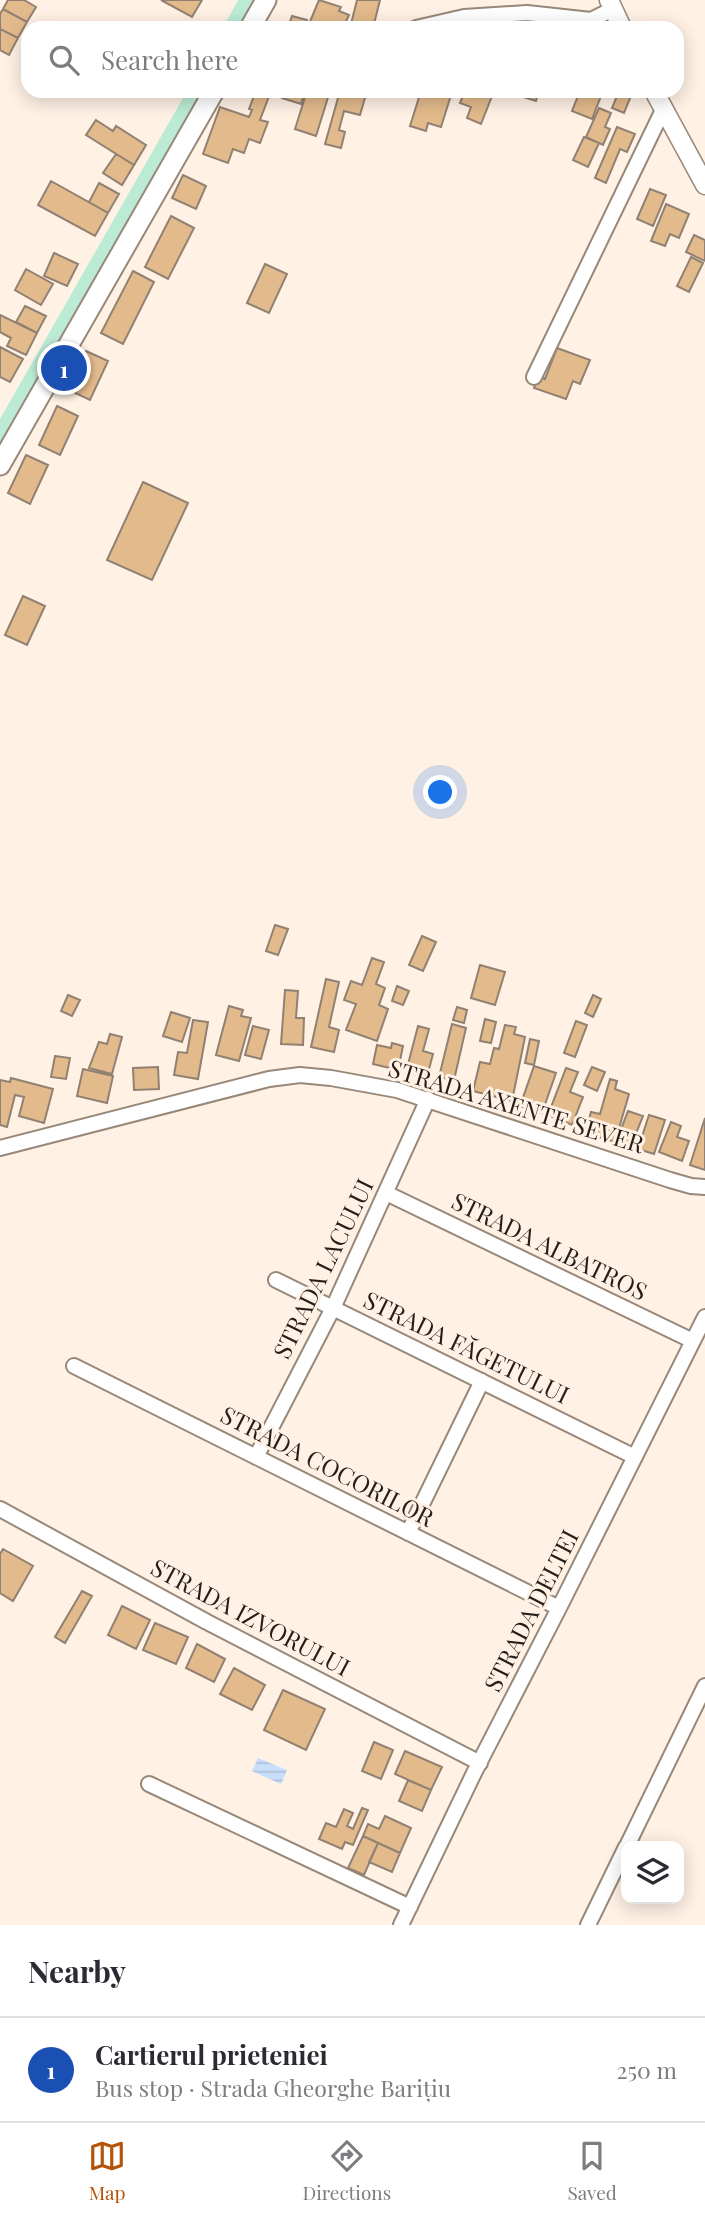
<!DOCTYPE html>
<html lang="en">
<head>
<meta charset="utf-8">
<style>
	body { margin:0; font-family:"Playfair Display",serif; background:#f7f7f7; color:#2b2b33 }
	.controls { position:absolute; right:21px; bottom:21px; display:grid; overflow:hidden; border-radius:14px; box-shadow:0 4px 18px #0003 }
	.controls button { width:63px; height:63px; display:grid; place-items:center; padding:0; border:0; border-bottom:2px solid #e1e1e2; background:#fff; color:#2b2b33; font:35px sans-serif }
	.you { position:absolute; left:441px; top:793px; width:24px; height:24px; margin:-18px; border:5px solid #fff; border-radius:50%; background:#1a73e8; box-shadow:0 0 0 10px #1a73e833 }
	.badge { display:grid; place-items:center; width:46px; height:46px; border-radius:50%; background:#b45309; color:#fff; font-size:23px; font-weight:700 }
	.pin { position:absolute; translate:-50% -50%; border:4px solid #fff; box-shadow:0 2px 7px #0006 }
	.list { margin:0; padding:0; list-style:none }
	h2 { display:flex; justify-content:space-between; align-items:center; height:91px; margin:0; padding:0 28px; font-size:30px }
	h2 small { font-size:23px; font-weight:400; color:#7c7c81 }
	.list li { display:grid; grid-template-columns:46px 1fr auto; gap:21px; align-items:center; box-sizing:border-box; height:105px; padding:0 28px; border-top:2px solid #e1e1e2 }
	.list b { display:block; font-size:26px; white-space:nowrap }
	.list p { margin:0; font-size:23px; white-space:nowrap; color:#7c7c81 }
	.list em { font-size:23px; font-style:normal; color:#7c7c81 }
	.icon { flex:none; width:38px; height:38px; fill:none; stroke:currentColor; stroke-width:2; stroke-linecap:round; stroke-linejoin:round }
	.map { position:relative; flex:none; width:705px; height:1925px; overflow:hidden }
	.search { position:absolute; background:#fff; box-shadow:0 4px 18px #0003; left:21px; right:21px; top:21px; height:77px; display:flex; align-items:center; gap:18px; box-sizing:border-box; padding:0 24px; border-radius:21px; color:#7c7c81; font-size:26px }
	.sheet { height:196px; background:#fff }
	nav { display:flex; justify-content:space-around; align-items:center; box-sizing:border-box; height:98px; border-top:2px solid #e1e1e2; background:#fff; font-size:19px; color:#7c7c81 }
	nav a { display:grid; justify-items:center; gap:4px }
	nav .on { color:#b45309 }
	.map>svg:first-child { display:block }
</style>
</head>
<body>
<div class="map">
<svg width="705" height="1925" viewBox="0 0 705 1925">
	<defs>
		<pattern id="water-rules" width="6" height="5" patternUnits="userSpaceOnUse" patternTransform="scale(1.75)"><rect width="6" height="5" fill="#c8dffb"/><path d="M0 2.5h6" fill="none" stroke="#acbfd6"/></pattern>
	</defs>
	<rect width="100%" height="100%" fill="#fff1e4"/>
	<path fill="#bcebd5" d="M238 0H266L250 28H223Z
		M187 91H214L0 447V419Z"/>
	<path fill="url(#water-rules)" d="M258 1758 287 1770 281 1784 252 1771Z"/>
	<path fill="#e3ba8c" stroke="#908172" stroke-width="2" d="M8 0H24L36 7 27 22 3 9Z
		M161 0H202L192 17Z
		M319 0 341 7 339 11 349 15 343 28H319L309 24Z
		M357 0H380L373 28H350Z
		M3 9 27 22 18 38 0 29V14Z
		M292 16 307 20 305 28H288Z
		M0 29 18 38 9 55 0 50Z
		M256 91H271L260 120 268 122 260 143 249 139 244 153 233 149 228 163 203 154 220 107 249 117 252 110 249 109Z
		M284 91H305L301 104 282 98Z
		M307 91H330L316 136 295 129Z
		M340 91H367L360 115 344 111 339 130 345 132 341 148 325 144Z
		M421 91 452 92 441 127 428 123 426 131 410 126Z
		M465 91H494L481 124 467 118 471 107 460 103Z
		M514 91H539L536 101 514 94Z
		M580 91H603L592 119 572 111Z
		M619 91H633L624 113 612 108Z
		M599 108 611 113 605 127 610 129 603 145 586 137Z
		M96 120 113 131 116 126 146 145 134 165 86 135Z
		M617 127 635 134 627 152 620 149 606 183 595 178Z
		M584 137 599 143 588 167 573 160Z
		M116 154 134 165 122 185 103 173Z
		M183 175 206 186 196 209 172 198Z
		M51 181 108 213 95 236 38 205Z
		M99 183 119 194 108 213 89 202Z
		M650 189 666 195 653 226 637 219Z
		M666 204 689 214 679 238 670 234 665 246 651 241Z
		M171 216 194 228 168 279 145 267Z
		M694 235 705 240V261L686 252Z
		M54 253 78 264 67 286 44 276Z
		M691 257 703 263 689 292 677 286Z
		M265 264 287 274 269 313 247 303Z
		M26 269 53 284 41 305 15 290Z
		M133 271 154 282 123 344 101 333Z
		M25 306 46 316 37 333 16 322Z
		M0 315 37 333 26 355 7 346 11 338 0 332Z
		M0 347 23 359 10 382 0 377Z
		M557 348 590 360 580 384 573 381 566 399 534 388 539 376 545 379Z
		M86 351 108 361 90 400 69 390Z
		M57 406 78 416 60 455 39 445Z
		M26 455 48 465 30 504 8 493Z
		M143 482 188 503 152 580 107 560Z
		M23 596 45 606 27 645 5 635Z
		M275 925 288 929 278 955 266 951Z
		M422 936 436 942 423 971 409 965Z
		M372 958 384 962 376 984 385 988 379 1005 388 1009 377 1041 346 1030 356 1004 344 1000 351 981 362 985Z
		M480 965 505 972 495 1005 471 998Z
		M326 979 339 982 329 1027 339 1030 334 1052 311 1047Z
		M397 986 409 991 403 1005 392 1001Z
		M285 990 298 991 296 1018H304L303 1045 281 1044Z
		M68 995 80 1000 72 1016 61 1011Z
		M593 995 601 999 593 1017 585 1013Z
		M229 1006 243 1010 241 1016 251 1018 239 1061 216 1055Z
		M457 1007 467 1010 464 1023 453 1020Z
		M171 1012 190 1018 182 1042 163 1036Z
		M485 1019 496 1022 491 1043 480 1041Z
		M193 1020 208 1022 198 1079 174 1075 178 1052 187 1053Z
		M576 1021 587 1025 575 1057 564 1053Z
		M452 1024 466 1028 454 1080 439 1077Z
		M505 1025 516 1027 514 1034 525 1037 512 1101 473 1091 480 1062 490 1064 494 1048 499 1049Z
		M253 1026 269 1030 261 1059 245 1055Z
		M418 1026 429 1029 423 1051 433 1054 427 1077 406 1072Z
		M110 1034 122 1037 112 1074 89 1068 99 1042 107 1044Z
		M530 1039 539 1041 534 1065 525 1063Z
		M392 1043 403 1046 398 1070 373 1064 377 1045 391 1048Z
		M55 1056 70 1058 66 1079 51 1077Z
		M534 1066 556 1073 542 1113 520 1106Z
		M158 1067 159 1089 134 1090 133 1068Z
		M592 1067 605 1072 597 1091 584 1085Z
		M566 1068 578 1072 570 1092 583 1097 572 1125 548 1115Z
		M83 1069 113 1076 107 1103 77 1096Z
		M11 1078 53 1089 44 1123 19 1116 24 1097 15 1095 7 1127 0 1125V1080L10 1082Z
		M610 1079 617 1081 615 1089 629 1094 615 1142 585 1133 591 1112 600 1114Z
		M628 1111 643 1116 629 1151 615 1145Z
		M649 1115 665 1120 654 1154 638 1149Z
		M705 1118V1170L690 1165Z
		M671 1122 681 1126 677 1137 689 1141 682 1161 659 1152Z
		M3 1549 33 1566 13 1601 0 1593V1554Z
		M82 1591 92 1596 65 1643 55 1637Z
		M122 1606 150 1620 136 1649 108 1635Z
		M155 1623 188 1637 176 1664 143 1650Z
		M197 1644 225 1659 214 1682 186 1668Z
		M234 1668 265 1685 252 1710 220 1694Z
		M283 1690 325 1709 306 1750 264 1730Z
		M374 1742 393 1750 381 1779 362 1771Z
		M405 1751 442 1767 431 1790 395 1774Z
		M408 1780 431 1790 422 1811 399 1801Z
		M362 1808 368 1810 353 1845 345 1842 342 1849 319 1839 326 1823 336 1827 344 1809 353 1813 347 1826 353 1829Z
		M385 1816 411 1828 400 1853 363 1836 368 1824 379 1829Z
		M363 1836 378 1843 364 1875 348 1868Z
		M378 1843 400 1853 392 1872 369 1862Z"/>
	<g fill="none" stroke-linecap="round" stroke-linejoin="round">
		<defs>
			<path id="minor" d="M416 28 464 17 527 13 591 20 613 9
				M534 377 663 110
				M0 1148 269 1079 300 1075 331 1078 397 1090 670 1180 691 1186 705 1187
				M386 1193 693 1341
				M276 1280 635 1457
				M74 1366 559 1608
				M256 1457 333 1308 428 1099
				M0 1509 207 1622 480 1763
				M408 1533 482 1381
				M149 1784 410 1907
				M627 1846 705 1686
				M401 1925 474 1773 559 1608 705 1317
				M588 1925 626 1847"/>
			<path id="tertiary" d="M609 0 622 28
				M654 91 705 185"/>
			<path id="secondary" d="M250 28 266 0
				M0 465 214 91"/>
		</defs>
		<use href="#minor" stroke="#978879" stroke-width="18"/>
		<use href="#tertiary" stroke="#978879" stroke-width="21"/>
		<use href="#secondary" stroke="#978879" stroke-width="23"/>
		<use href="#minor" stroke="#fff" stroke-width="14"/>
		<use href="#tertiary" stroke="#fff" stroke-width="18"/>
		<use href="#secondary" stroke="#fff" stroke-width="19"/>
	</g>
	<g text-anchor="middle" stroke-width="6" stroke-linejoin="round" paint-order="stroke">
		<g font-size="24" fill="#241e18" stroke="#fff1e4">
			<text transform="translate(516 1107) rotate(17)" y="8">STRADA AXENTE SEVER</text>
			<text transform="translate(549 1247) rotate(26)" y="8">STRADA ALBATROS</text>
			<text transform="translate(324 1269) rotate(-64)" y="8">STRADA LACULUI</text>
			<text transform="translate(466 1348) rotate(26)" y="8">STRADA FĂGETULUI</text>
			<text transform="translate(327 1467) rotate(27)" y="8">STRADA COCORILOR</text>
			<text transform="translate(532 1611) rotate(-63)" y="8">STRADA DELTEI</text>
			<text transform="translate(250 1618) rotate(28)" y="8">STRADA IZVORULUI</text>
		</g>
	</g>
</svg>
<div class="controls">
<button><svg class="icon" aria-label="layers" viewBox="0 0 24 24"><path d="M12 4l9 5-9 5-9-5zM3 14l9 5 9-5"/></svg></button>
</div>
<div class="you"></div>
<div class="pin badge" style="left:64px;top:368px;background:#1a4fb4">1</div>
<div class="search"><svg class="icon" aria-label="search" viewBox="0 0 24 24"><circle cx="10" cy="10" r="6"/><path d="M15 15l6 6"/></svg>Search here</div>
</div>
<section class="sheet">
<h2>Nearby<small></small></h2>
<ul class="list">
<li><span class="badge" style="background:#1a4fb4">1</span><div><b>Cartierul prieteniei</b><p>Bus stop · Strada Gheorghe Barițiu</p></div><em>250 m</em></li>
</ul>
</section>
<nav>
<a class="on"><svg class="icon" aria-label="map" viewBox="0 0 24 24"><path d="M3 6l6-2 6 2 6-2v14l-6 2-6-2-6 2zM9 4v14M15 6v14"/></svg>Map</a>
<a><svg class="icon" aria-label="directions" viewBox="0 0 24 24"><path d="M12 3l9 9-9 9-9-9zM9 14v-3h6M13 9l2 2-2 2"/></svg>Directions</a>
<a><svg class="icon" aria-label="saved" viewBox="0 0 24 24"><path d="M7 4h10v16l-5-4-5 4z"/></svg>Saved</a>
</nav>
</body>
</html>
